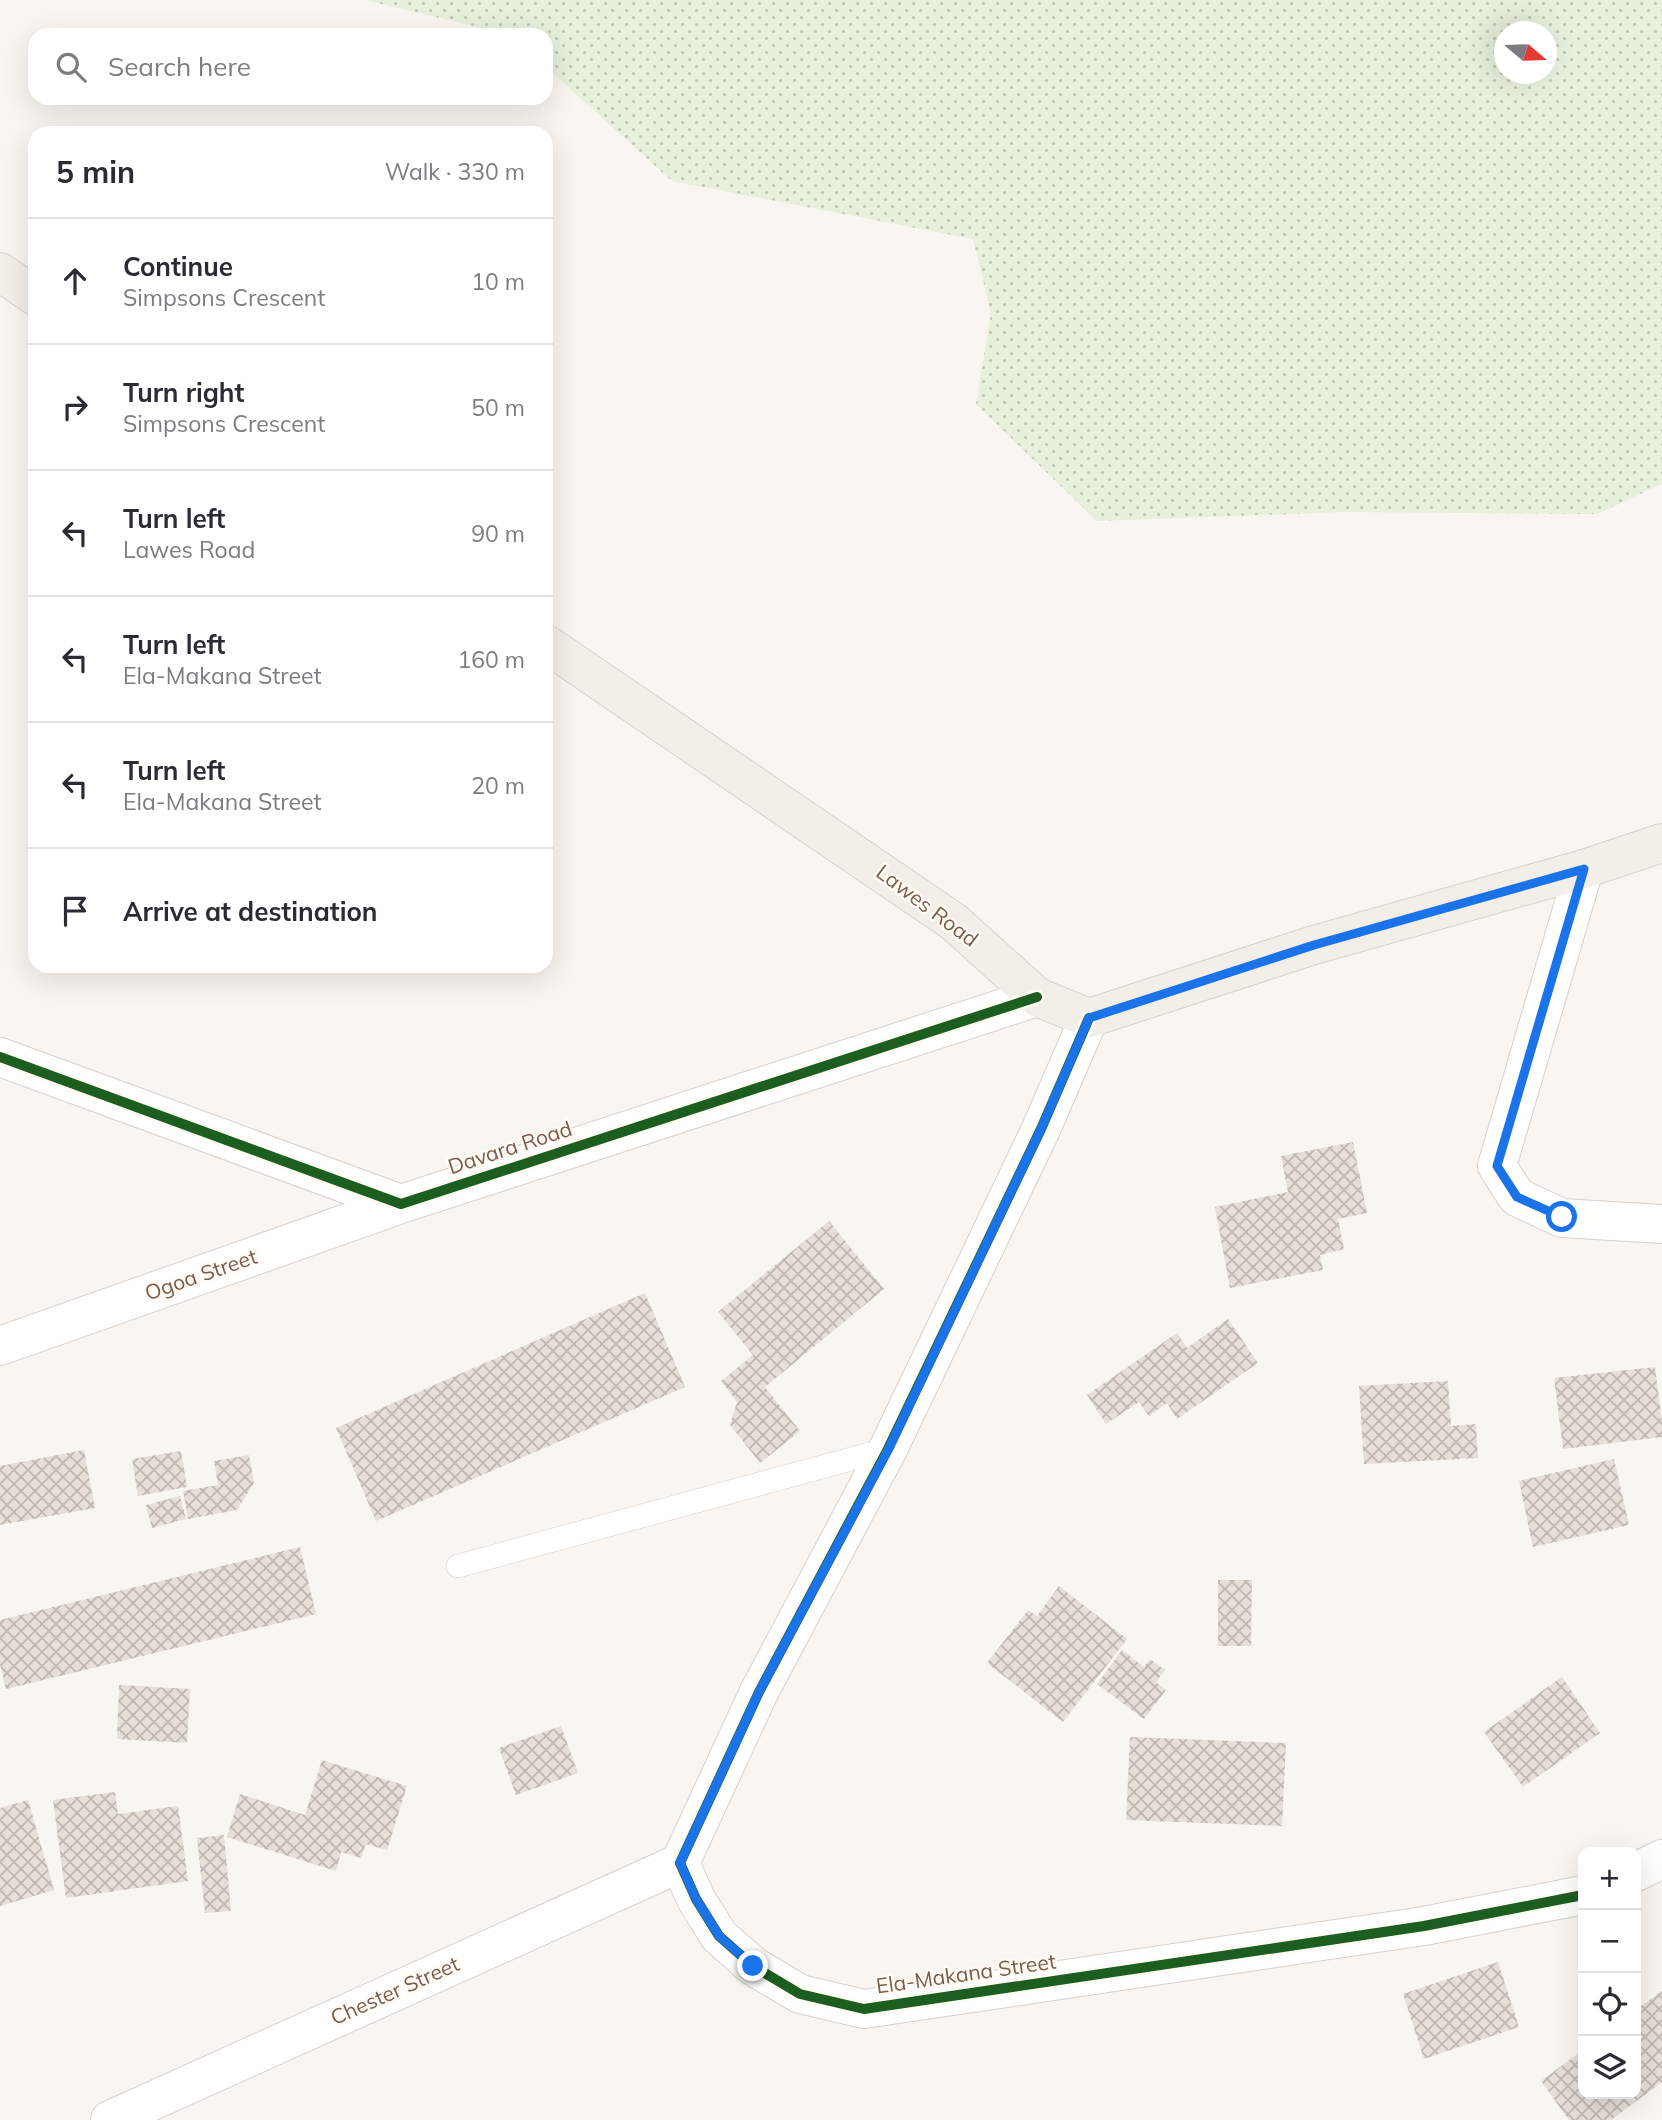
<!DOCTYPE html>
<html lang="en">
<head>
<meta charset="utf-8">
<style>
	body { margin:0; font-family:Mulish,sans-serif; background:#f7f7f7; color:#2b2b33 }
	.controls { position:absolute; right:21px; bottom:21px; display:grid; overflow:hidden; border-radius:14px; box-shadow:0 7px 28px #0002 }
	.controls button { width:63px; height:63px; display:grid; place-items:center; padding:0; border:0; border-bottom:2px solid #e1e1e2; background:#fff; color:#2b2b33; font:35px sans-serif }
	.compass { position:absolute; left:1494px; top:21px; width:63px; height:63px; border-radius:50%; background:#fff; box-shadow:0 7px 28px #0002; rotate:109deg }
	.stop { position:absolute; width:21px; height:21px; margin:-16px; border:5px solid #1a73e8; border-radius:50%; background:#fff }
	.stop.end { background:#1a73e8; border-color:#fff; box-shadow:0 2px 7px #0008 }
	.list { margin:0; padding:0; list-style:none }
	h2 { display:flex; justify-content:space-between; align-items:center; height:91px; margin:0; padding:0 28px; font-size:30px }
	h2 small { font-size:23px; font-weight:400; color:#7c7c81 }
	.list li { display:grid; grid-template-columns:46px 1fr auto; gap:21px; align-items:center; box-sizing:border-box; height:126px; padding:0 28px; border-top:2px solid #e1e1e2 }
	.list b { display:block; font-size:26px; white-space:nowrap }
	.list p { margin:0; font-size:23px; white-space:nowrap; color:#7c7c81 }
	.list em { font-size:23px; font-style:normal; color:#7c7c81 }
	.icon { flex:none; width:38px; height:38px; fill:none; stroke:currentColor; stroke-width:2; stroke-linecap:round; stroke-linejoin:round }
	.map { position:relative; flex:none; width:1662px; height:2120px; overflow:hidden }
	.search { position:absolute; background:#fff; box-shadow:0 7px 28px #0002; left:28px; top:28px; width:525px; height:77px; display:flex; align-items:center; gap:18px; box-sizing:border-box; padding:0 24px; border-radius:21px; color:#7c7c81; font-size:26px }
	.panel { position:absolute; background:#fff; box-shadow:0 7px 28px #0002; left:28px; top:126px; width:525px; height:847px; border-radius:21px }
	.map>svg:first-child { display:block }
</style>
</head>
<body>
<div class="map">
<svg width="1662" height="2120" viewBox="0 0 1662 2120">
	<defs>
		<pattern id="grass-dots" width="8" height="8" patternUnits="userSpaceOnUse" patternTransform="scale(1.75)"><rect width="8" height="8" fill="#e7f0db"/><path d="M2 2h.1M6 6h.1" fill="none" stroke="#c0c6b4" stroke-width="1.8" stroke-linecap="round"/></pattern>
		<pattern id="building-cross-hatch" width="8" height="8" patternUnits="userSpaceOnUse" patternTransform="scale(1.75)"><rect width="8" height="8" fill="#e6ded7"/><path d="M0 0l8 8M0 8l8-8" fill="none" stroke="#bfb7b1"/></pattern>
	</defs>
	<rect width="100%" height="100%" fill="#f9f5f0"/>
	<path fill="url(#grass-dots)" fill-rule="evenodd" d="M365 0H1662V484L1597 514 1344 512 1097 521 976 404 991 313 973 239 672 181 546 67V35H511ZM1504 32H1546V74H1504Z"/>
	<path fill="url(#building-cross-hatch)" d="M1353 1142 1367 1213 1338 1219 1344 1249 1320 1255 1323 1270 1230 1288 1215 1207 1288 1192 1281 1156Z
		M829 1221 884 1289 765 1387 800 1431 760 1463 730 1425 737 1402 721 1381 753 1355 718 1312Z
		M645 1293 685 1387 376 1521 336 1428Z
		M1228 1319 1258 1363 1177 1419 1167 1403 1149 1416 1139 1402 1106 1424 1087 1395 1177 1333 1187 1348Z
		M1655 1367 1662 1422V1437L1563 1449 1554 1378Z
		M1448 1381 1451 1426 1476 1424 1478 1458 1364 1464 1359 1386Z
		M84 1450 95 1508 0 1525V1466Z
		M181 1451 187 1487 138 1496 132 1459Z
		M249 1455 254 1483 237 1510 188 1519 183 1491 218 1485 214 1461Z
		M1614 1459 1629 1525 1533 1547 1519 1481Z
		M180 1496 186 1519 152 1528 146 1505Z
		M300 1547 316 1614 6 1689 0 1664V1620Z
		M1218 1580H1252L1251 1646H1218Z
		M1059 1586 1127 1639 1063 1722 987 1663 1028 1610 1037 1616Z
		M1122 1650 1144 1667 1150 1659 1165 1670 1156 1682 1166 1690 1144 1719 1097 1684Z
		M1562 1677 1600 1733 1523 1787 1484 1732Z
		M119 1685 190 1689 187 1743 117 1739Z
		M561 1726 578 1773 516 1795 499 1748Z
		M1130 1737 1286 1743 1282 1826 1126 1820Z
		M322 1760 407 1786 387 1850 366 1844 361 1858 341 1852 336 1871 227 1837 240 1794 305 1815Z
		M115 1792 118 1814 178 1806 188 1881 66 1898 53 1800Z
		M28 1800 54 1890 0 1906V1808Z
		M224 1835 231 1911 205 1913 197 1838Z
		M1498 1962 1519 2027 1424 2059 1403 1994Z
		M1662 1991V2082L1611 2120H1569L1541 2081 1583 2050V2094H1636V2010Z"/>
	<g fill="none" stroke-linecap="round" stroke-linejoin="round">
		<defs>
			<path id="service" d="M458 1566 888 1449"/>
			<path id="minor" d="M1584 869 1497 1166 1517 1197 1562 1218 1662 1224
				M1089 1018 1041 1129 888 1449 759 1692 680 1863 696 1899 719 1936 753 1966 800 1994 864 2009 1424 1926 1583 1895
				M0 1057 401 1204 1037 997
				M0 1346 401 1204
				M1636 1872 1662 1859
				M110 2120 680 1863"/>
			<path id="primary" d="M0 272 35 296
				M546 644 954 922 1037 997 1089 1018 1314 945 1584 869 1662 843"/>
		</defs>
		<use href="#service" stroke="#d7d1cb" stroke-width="24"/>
		<use href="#minor" stroke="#d7d1cb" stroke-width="40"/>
		<use href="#primary" stroke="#dad1cc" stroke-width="40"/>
		<use href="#service" stroke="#fefefd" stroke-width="23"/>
		<use href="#minor" stroke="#fefefd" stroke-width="38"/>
		<use href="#primary" stroke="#f3eee8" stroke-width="38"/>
		<defs>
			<path id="cycleway" d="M1089 1018 1041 1129 888 1449 759 1692 680 1863 696 1899 719 1936 753 1966 800 1994 864 2009 1424 1926 1583 1895
				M0 1057 401 1204 1037 997"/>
		</defs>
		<use href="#cycleway" stroke="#fffaf3" stroke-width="15"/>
		<use href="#cycleway" stroke="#1b5e20" stroke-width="10"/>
	</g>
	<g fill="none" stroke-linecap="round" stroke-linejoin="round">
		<path stroke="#1a73e8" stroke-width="9" d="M753 1966 719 1936 696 1899 680 1863 759 1692 888 1450 1041 1129 1089 1018 1314 945 1584 869 1497 1166 1517 1197 1562 1217"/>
	</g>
	<g text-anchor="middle" stroke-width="5" stroke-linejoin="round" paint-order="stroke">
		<g font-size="21" fill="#7a5c4d" stroke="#fffaf3">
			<text transform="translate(927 906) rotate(37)" y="7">Lawes Road</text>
			<text transform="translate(510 1148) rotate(-18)" y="7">Davara Road</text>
			<text transform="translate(201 1275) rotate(-19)" y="7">Ogoa Street</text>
			<text transform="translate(966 1974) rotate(-8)" y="7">Ela-Makana Street</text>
			<text transform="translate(395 1991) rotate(-24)" y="7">Chester Street</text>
		</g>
	</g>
</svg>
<div class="controls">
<button>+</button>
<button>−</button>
<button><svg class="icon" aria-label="locate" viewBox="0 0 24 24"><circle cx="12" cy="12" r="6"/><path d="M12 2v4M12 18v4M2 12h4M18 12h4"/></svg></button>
<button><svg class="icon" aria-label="layers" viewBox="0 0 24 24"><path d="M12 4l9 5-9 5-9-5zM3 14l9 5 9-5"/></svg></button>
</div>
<svg class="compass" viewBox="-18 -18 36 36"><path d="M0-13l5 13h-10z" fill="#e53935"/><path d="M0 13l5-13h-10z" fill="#7c7c81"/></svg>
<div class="stop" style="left:1562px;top:1217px"></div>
<div class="stop end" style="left:753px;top:1966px"></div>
<div class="search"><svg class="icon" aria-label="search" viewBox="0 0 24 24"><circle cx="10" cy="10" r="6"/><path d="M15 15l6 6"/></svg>Search here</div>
<section class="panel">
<h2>5 min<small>Walk · 330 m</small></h2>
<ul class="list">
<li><svg class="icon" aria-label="ahead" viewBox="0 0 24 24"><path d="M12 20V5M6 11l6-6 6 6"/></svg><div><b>Continue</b><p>Simpsons Crescent</p></div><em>10 m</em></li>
<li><svg class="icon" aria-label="right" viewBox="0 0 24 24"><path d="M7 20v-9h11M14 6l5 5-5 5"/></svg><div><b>Turn right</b><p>Simpsons Crescent</p></div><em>50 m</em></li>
<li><svg class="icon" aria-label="left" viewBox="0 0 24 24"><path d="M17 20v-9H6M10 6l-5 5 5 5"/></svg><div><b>Turn left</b><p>Lawes Road</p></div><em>90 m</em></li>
<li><svg class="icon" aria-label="left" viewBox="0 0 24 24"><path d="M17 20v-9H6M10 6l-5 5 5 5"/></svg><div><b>Turn left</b><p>Ela-Makana Street</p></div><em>160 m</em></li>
<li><svg class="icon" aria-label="left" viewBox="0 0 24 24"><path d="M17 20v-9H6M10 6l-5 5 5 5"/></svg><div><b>Turn left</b><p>Ela-Makana Street</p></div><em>20 m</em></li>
<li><svg class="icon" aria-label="arrive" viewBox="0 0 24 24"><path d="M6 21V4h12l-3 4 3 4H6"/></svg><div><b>Arrive at destination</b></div></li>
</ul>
</section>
</div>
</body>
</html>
